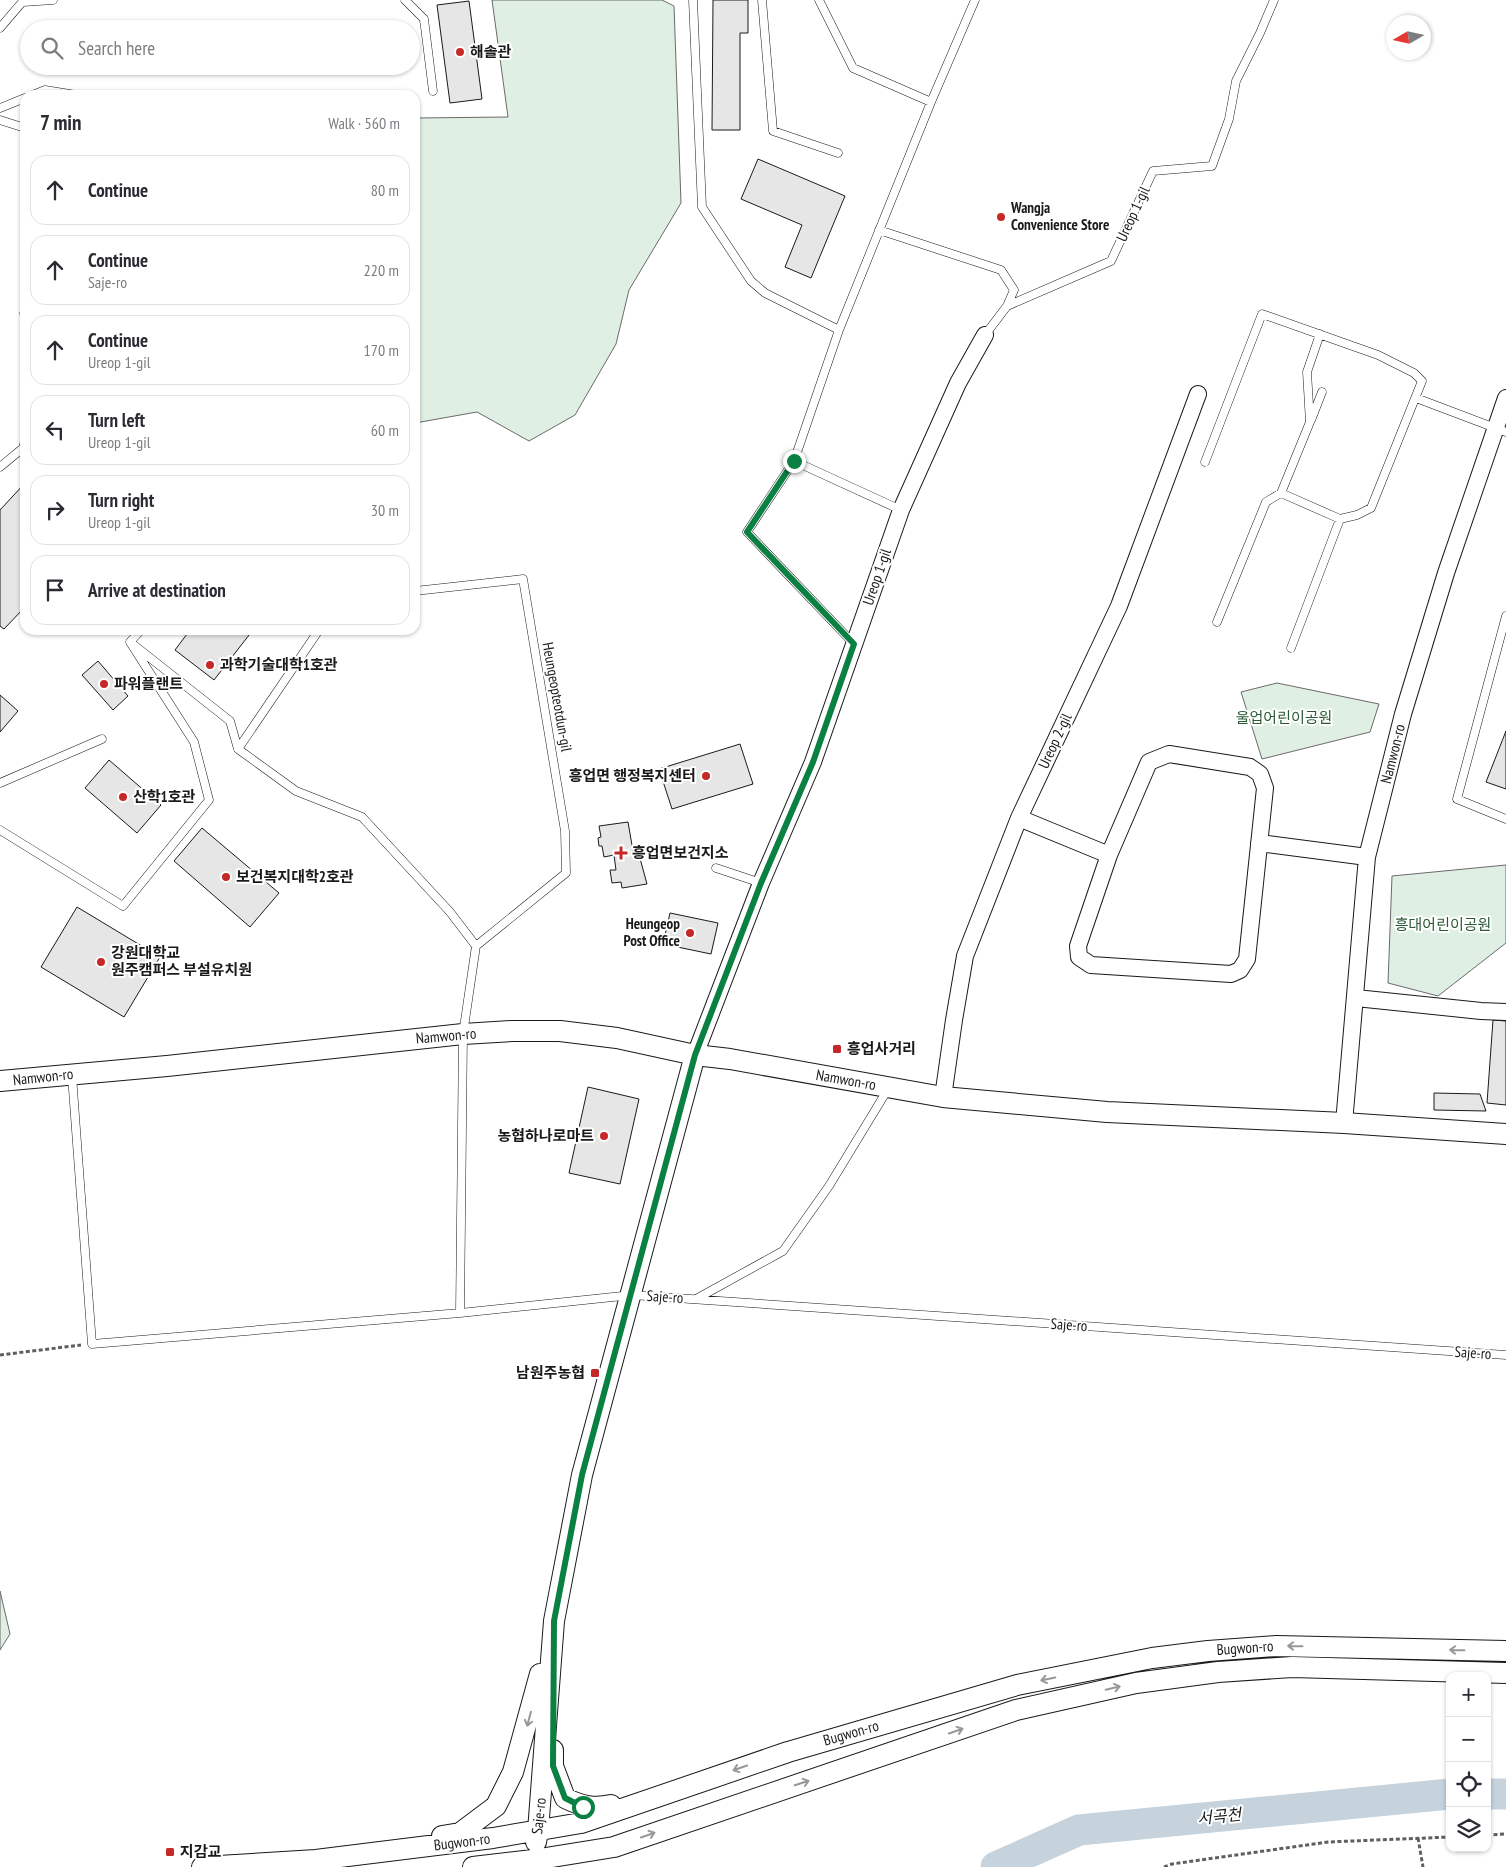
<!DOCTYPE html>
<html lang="en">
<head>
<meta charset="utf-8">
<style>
	body { margin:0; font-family:"PT Sans Narrow","Noto Sans KR",sans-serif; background:#f2f2f3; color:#2b2b33 }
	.controls { position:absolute; right:15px; bottom:15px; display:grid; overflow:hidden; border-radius:10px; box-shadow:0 1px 4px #0004 }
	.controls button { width:45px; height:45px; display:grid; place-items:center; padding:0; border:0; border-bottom:1px solid #e1e1e2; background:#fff; color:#2b2b33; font:25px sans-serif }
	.compass { position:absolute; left:1386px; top:15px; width:45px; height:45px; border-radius:50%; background:#fff; box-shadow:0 1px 4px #0004; rotate:261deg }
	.stop { position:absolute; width:15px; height:15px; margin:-11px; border:4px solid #0b8043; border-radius:50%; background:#fff }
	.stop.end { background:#0b8043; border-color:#fff; box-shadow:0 1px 5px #0008 }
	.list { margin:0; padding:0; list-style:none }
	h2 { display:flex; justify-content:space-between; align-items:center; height:65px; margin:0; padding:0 20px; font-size:21px }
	h2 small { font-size:16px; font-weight:400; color:#7c7c81 }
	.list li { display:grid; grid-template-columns:32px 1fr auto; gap:15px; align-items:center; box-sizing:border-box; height:70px; margin:0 10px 10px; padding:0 10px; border:1px solid #e1e1e2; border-radius:15px }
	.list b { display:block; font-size:19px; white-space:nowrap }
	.list p { margin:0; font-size:16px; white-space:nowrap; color:#7c7c81 }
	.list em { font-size:16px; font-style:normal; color:#7c7c81 }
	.icon { flex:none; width:28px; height:28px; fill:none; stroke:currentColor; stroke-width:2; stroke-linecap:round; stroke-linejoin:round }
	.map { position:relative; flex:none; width:1506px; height:1867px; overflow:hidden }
	.search { position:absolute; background:#fff; box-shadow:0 1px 4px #0004; left:20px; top:20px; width:400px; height:55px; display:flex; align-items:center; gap:12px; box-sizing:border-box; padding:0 18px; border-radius:28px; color:#7c7c81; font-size:19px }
	.panel { position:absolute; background:#fff; box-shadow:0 1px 4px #0004; left:20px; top:90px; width:400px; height:545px; border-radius:15px }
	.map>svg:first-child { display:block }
</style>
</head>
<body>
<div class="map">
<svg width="1506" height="1867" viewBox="0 0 1506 1867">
	<rect width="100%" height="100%" fill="#fff"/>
	<path fill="#e0efe3" stroke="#6a6a6a" d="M492 0H662L674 6 681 203 629 290 616 344 575 415 529 441 477 412 415 423V118L508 117Z
		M1277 683 1379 704 1370 732 1262 759 1241 692Z
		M1506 865V943L1438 996 1388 983 1392 876Z
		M0 1591 10 1634 0 1650Z"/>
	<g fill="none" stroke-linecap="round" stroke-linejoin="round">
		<path stroke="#c6d2dc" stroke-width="31" d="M1487 1794H1506
			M996 1867 1079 1830 1450 1794"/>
	</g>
	<path fill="#e6e6e6" stroke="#1a1a1a" d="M713 0H748V33H740V130H712Z
		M469 1 482 99 450 103 437 5Z
		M758 159 845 196 811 278 785 267 802 225 741 199Z
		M25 311V355L20 312Z
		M25 483V607L4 629 0 626V510Z
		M190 630H253L214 680 175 650Z
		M98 661 128 696 113 710 82 675Z
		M0 695 18 711 0 732Z
		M1506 731V789L1486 782Z
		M740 744 753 784 672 809 659 769Z
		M109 760 161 805 137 833 85 788Z
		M628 822 633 851H638L647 884 622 888 621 882 612 883 610 870H616L614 855 604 857 602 846H599L598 838 601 837 599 826Z
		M202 828 279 893 250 927 174 861Z
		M77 907 160 957 124 1017 41 967Z
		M670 913 718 923 711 954 663 944Z
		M1493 1020 1506 1021V1105L1487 1103Z
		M588 1087 639 1099 620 1184 569 1173Z
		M1434 1093 1480 1094 1486 1111 1434 1110Z"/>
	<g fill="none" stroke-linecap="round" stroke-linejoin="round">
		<defs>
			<path id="service" d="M405 0 424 19
				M693 0 702 207 751 281 765 293 839 330
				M762 0 773 131 838 153
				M819 0 853 68 931 102
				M23 2 53 0
				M424 21V19L433 91
				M0 28 24 0
				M33 95 45 90 76 95
				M0 108 25 98
				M0 120 25 128
				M879 230 1001 270 1014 290 1007 306 985 335
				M1007 306 1111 261 1153 171 1212 166 1229 119 1236 81 1260 33 1274 0
				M1416 398 1506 432
				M1311 420 1322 392
				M794 461 747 532 854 644
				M1205 462 1262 314 1378 355 1414 373 1422 381 1371 508 1357 515 1340 519 1281 493
				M0 467 23 448 25 441
				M901 510 794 461 839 330 931 102 975 0
				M415 591 523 579 565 831 566 873 476 946
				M1506 616 1457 799 1506 819
				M1217 622 1266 502 1281 493 1310 422 1307 372 1320 334
				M141 630 130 642 230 721 238 749
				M1291 648 1340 519
				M238 749 296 791 362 817 450 912 476 946 463 1034 460 1313 632 1295 1506 1355
				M238 749 319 630
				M0 783 102 739
				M0 830 123 906 209 800 194 742 130 642
				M716 868 761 883
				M72 1076 92 1344 460 1313
				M696 1299 783 1251 829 1186 888 1089"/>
			<path id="minor" d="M1169 754 1250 767 1260 774 1265 788 1247 959 1240 970 1231 974 1091 965 1079 957 1078 946 1109 855 1149 762Z
				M1019 818 1109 855
				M1259 843 1367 857
				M1356 998 1481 1011 1506 1012
				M695 1055 761 883 813 762 901 510 958 383 985 335
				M943 1097 954 1020 965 956 1019 818 1119 606 1198 394
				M1344 1123 1367 857 1403 714 1446 573 1506 398"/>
			<path id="tertiary" d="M0 1081 167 1066 463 1034 512 1031H560L617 1038 695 1055 730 1059 943 1097 1107 1112 1344 1123 1506 1134
				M553 1750V1766L565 1798C581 1806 594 1809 611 1805
				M442 1836 460 1833 496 1806 513 1772 540 1674
				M536 1842 538 1831 554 1621 582 1475 695 1055
				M202 1867 316 1860 493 1838 581 1823 788 1752 1017 1685 1152 1658 1208 1651 1276 1646 1506 1651
				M473 1867 533 1860 614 1847 1016 1710 1136 1683 1218 1672 1292 1667 1506 1673"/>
		</defs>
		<use href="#service" stroke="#1a1a1a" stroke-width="9"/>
		<use href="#minor" stroke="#1a1a1a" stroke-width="18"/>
		<use href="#tertiary" stroke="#1a1a1a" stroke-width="22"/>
		<path stroke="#5f5f5f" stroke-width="3" stroke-dasharray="4 2.5" stroke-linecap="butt" d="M0 1355 81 1345
			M1487 1835 1506 1834
			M1418 1838 1423 1867
			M1164 1867 1172 1864 1328 1842 1450 1837"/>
		<use href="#service" stroke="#fff" stroke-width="8"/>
		<use href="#minor" stroke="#fff" stroke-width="16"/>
		<use href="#tertiary" stroke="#fff" stroke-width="20"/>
	</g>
	<defs><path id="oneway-shaft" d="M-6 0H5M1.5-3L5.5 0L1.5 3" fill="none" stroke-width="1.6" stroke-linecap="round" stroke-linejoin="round" transform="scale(1.25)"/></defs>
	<g stroke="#989898">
		<use href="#oneway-shaft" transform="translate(1295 1646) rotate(-179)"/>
		<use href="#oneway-shaft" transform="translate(1457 1650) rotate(-179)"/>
		<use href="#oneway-shaft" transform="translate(1048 1679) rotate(168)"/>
		<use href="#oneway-shaft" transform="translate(1113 1688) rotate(-13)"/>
		<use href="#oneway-shaft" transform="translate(529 1719) rotate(105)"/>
		<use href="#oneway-shaft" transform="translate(956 1731) rotate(-19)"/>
		<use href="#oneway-shaft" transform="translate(740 1768) rotate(161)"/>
		<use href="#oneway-shaft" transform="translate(802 1783) rotate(-18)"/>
		<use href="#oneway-shaft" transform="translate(648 1835) rotate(-19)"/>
	</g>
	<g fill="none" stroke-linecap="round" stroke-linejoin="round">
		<path stroke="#0b8043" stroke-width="6" d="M583 1807 565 1798 553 1766 554 1621 582 1475 695 1055 761 883 813 762 854 644 747 532 794 461"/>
	</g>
	<g fill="#c62828" stroke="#fff" stroke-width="2">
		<circle cx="460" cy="52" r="5"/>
		<circle cx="1001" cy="217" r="5"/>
		<circle cx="210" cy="665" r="5"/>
		<circle cx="104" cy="684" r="5"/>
		<circle cx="706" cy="776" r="5"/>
		<circle cx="123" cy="797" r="5"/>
		<path d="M618.5 845.5h5v5h5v5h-5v5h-5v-5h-5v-5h5z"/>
		<circle cx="226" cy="877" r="5"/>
		<circle cx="690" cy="933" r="5"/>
		<circle cx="101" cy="962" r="5"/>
		<rect x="832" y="1044" width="10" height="10" rx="2.5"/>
		<circle cx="604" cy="1136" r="5"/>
		<rect x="590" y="1368" width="10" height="10" rx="2.5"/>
		<rect x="165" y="1847" width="10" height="10" rx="2.5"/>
	</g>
	<g text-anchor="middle" stroke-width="4" stroke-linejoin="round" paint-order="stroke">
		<g font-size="15" font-weight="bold" fill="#1a1a1a" stroke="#fff" text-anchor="start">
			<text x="470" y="57">해솔관</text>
			<text x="1011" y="213">Wangja<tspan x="1011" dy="17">Convenience Store</tspan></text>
			<text x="220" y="670">과학기술대학1호관</text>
			<text x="114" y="689">파워플랜트</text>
			<text x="696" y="781" text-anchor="end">흥업면 행정복지센터</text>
			<text x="133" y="802">산학1호관</text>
			<text x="632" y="858">흥업면보건지소</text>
			<text x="236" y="882">보건복지대학2호관</text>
			<text x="680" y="929" text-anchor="end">Heungeop<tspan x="680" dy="17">Post Office</tspan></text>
			<text x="111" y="958">강원대학교<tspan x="111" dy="17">원주캠퍼스 부설유치원</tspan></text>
			<text x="847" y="1054">흥업사거리</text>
			<text x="594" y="1141" text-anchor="end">농협하나로마트</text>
			<text x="585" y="1378" text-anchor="end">남원주농협</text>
			<text x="180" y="1857">지감교</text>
		</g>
		<g font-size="15" fill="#1a1a1a" stroke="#fff">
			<text transform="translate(1133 214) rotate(-65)" y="5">Ureop 1-gil</text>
			<text transform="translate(877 577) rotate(-71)" y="5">Ureop 1-gil</text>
			<text transform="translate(557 697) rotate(80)" y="5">Heungeopteotdun-gil</text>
			<text transform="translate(1055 741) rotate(-65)" y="5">Ureop 2-gil</text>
			<text transform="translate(1393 754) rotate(-76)" y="5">Namwon-ro</text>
			<text transform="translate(446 1036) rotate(-5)" y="5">Namwon-ro</text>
			<text transform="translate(43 1077) rotate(-6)" y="5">Namwon-ro</text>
			<text transform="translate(846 1080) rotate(10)" y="5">Namwon-ro</text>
			<text transform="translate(665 1297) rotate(4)" y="5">Saje-ro</text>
			<text transform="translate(1069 1325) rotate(4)" y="5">Saje-ro</text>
			<text transform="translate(1473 1353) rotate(4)" y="5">Saje-ro</text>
			<text transform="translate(1245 1648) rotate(-4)" y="5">Bugwon-ro</text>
			<text transform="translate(851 1733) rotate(-16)" y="5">Bugwon-ro</text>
			<text transform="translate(539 1816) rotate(-84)" y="5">Saje-ro</text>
			<text transform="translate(462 1842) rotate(-7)" y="5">Bugwon-ro</text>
		</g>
		<g font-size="15" fill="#2b5a34" stroke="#fff">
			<text x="1284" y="723">울업어린이공원</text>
			<text x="1443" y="930">흥대어린이공원</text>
		</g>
		<g font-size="16" font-style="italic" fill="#1a1a1a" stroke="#fff">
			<text transform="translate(1219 1816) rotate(-6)" y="6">서곡천</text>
		</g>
	</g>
</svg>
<div class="controls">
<button>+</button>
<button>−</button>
<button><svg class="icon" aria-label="locate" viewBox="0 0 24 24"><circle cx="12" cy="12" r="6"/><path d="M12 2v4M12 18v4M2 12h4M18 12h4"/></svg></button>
<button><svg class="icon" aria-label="layers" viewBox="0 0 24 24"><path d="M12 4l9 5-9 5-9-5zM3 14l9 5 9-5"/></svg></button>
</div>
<svg class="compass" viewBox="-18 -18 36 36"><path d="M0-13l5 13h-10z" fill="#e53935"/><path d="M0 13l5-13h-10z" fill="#7c7c81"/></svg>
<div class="stop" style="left:583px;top:1807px"></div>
<div class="stop end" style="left:794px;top:461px"></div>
<div class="search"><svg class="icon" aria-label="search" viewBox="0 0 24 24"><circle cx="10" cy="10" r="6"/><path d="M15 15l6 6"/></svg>Search here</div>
<section class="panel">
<h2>7 min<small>Walk · 560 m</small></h2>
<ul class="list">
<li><svg class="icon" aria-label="ahead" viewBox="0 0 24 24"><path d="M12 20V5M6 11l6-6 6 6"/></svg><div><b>Continue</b></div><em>80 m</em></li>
<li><svg class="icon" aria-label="ahead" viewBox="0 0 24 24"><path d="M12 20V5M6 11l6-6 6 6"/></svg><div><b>Continue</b><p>Saje-ro</p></div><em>220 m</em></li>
<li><svg class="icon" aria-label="ahead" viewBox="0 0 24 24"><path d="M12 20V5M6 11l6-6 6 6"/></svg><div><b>Continue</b><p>Ureop 1-gil</p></div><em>170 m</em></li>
<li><svg class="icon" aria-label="left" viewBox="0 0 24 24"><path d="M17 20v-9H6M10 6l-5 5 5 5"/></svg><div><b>Turn left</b><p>Ureop 1-gil</p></div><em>60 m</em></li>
<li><svg class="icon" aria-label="right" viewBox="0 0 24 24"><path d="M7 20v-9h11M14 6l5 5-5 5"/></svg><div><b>Turn right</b><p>Ureop 1-gil</p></div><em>30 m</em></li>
<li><svg class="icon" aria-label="arrive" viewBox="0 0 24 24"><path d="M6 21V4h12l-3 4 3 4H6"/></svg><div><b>Arrive at destination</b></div></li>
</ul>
</section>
</div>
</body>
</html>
